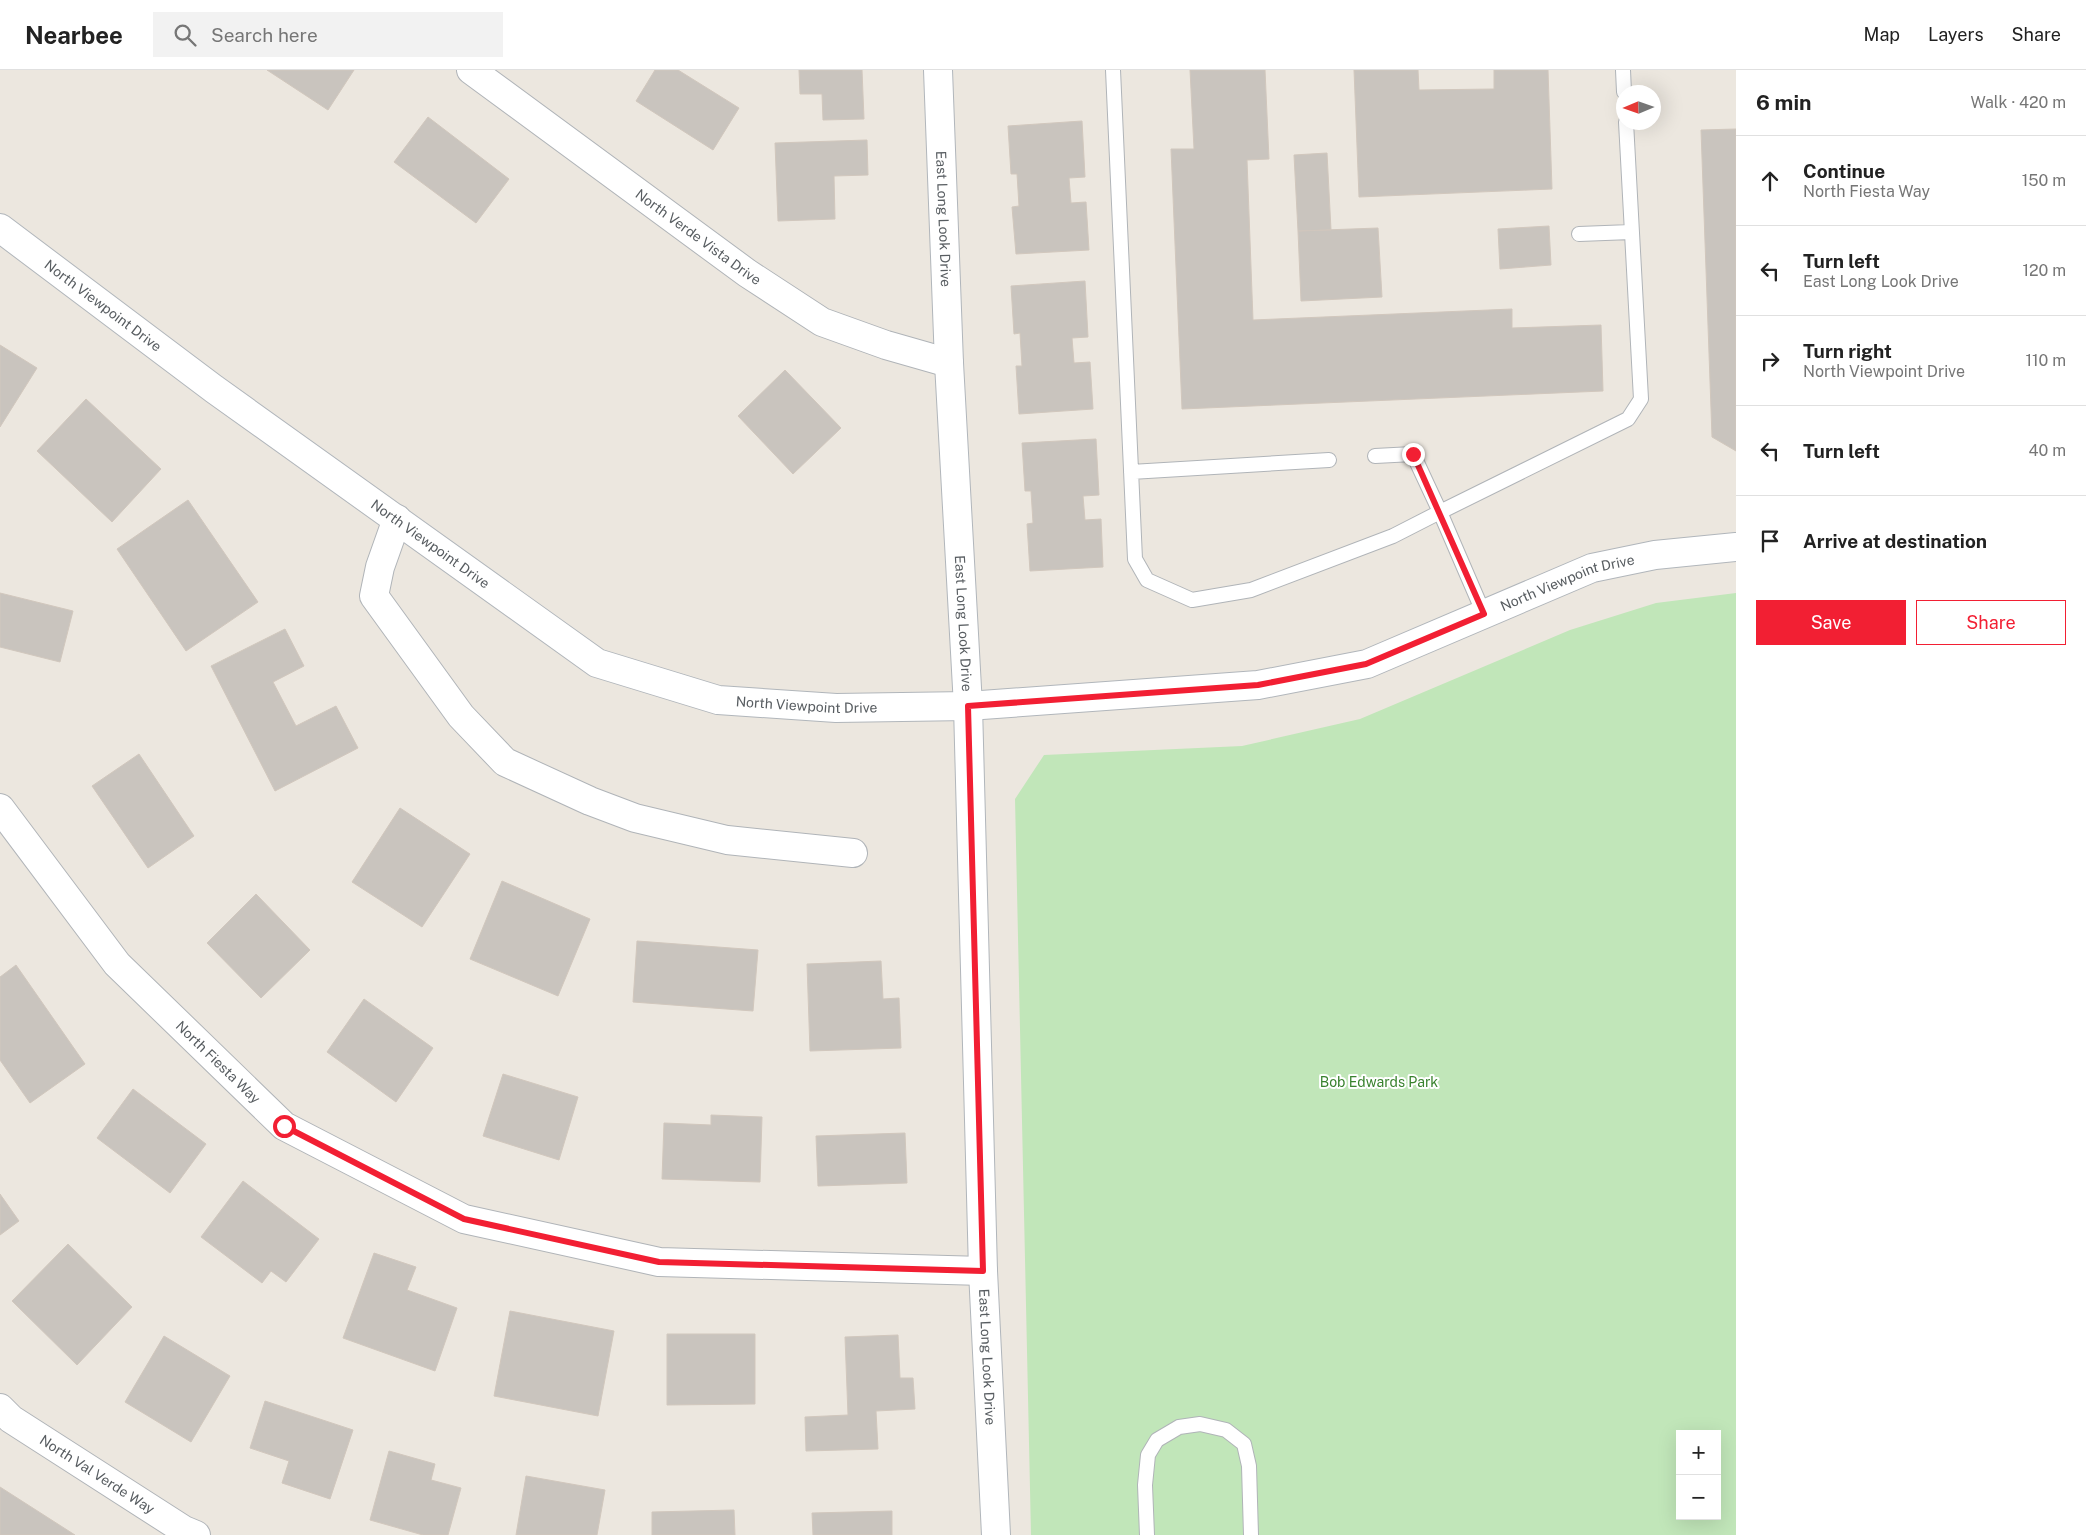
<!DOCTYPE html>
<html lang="en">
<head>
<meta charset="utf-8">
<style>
	body { margin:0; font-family:"Public Sans",sans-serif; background:#f2f2f2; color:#222 }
	.controls { position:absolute; right:15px; bottom:15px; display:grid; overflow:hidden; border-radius:0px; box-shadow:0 5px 20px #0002 }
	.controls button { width:45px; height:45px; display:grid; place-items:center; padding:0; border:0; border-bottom:1px solid #e0e0e0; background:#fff; color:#222; font:25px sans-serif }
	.compass { position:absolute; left:1616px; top:15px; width:45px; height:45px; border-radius:50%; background:#fff; box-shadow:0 5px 20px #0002; rotate:268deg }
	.stop { position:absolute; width:15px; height:15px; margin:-11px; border:4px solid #f21f33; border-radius:50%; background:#fff }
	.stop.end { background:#f21f33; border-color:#fff; box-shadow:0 1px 5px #0008 }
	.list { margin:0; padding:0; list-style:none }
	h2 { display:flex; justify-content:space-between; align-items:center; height:65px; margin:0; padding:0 20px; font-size:21px }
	h2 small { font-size:16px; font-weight:400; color:#767676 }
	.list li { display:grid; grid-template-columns:32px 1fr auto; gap:15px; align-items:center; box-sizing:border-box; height:90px; padding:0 20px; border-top:1px solid #e0e0e0 }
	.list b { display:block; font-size:19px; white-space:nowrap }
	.list p { margin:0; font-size:16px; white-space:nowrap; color:#767676 }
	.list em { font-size:16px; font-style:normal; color:#767676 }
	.actions { display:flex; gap:10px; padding:15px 20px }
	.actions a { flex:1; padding:11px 0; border:1px solid #f21f33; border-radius:0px; text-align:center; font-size:18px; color:#f21f33 }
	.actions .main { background:#f21f33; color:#fff }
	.icon { flex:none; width:28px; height:28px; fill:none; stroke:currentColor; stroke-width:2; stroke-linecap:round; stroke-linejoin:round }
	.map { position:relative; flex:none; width:1736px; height:1465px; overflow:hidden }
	header { display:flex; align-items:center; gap:30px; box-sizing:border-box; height:70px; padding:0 25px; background:#fff; border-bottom:1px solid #e0e0e0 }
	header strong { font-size:24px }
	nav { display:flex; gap:28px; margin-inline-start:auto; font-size:18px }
	.search { width:350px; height:45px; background:#f2f2f2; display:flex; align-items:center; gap:12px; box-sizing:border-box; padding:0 18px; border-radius:0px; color:#767676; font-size:19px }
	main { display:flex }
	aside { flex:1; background:#fff }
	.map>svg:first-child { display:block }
</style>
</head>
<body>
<header>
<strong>Nearbee</strong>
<div class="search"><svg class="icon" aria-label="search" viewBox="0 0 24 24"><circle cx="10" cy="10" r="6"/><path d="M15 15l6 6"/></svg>Search here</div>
<nav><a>Map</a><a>Layers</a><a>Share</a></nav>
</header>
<main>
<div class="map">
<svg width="1736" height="1465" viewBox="0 0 1736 1465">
	<rect width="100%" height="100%" fill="#ece7df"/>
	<path fill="#c1e6b9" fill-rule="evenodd" d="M1736 523V1465H1031L1015 729 1044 685 1242 676 1360 649 1570 560 1656 533ZM1680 1364H1717V1446H1680Z"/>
	<path fill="#c9c4be" stroke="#d1c7bd" d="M267 0H354L328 40Z
		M655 0H678L739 38 713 80 636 31Z
		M799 0H862L864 49 823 50 822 24H800Z
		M1190 0H1265L1269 89 1247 90 1253 250 1512 239V258L1601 255 1603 321 1182 339 1171 79H1194Z
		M1354 0H1418L1419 20 1494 19V0H1548L1552 119 1359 127Z
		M428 47 509 109 476 153 394 92Z
		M1082 51 1085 107 1069 108 1071 133 1086 132 1089 180 1016 184 1012 137 1019 136 1017 104H1011L1008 56Z
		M1736 59V381L1712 367 1701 60Z
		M867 70 868 105 834 106 835 149 778 151 775 73Z
		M1327 83 1331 160 1298 161 1294 85Z
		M1549 156 1551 195 1500 199 1498 159Z
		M1378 158 1382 227 1301 231 1298 161Z
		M1085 211 1088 267 1072 268 1074 293 1090 292 1093 339 1019 344 1016 296H1022L1020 263 1014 264 1011 216Z
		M0 275 37 298 0 357Z
		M785 300 841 358 793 404 738 346Z
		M86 329 161 399 112 452 37 381Z
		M1096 369 1099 425 1083 426 1085 450 1101 449 1103 497 1030 501 1027 454 1033 453 1031 421H1025L1022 373Z
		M188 430 258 532 186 581 117 479Z
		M0 523 73 541 60 592 0 577Z
		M285 559 304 596 273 612 296 656 336 636 358 678 275 721 211 596Z
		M139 684 194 766 148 798 92 716Z
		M400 738 470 784 422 857 352 812Z
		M502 811 590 849 558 926 470 889Z
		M256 824 310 880 261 928 207 873Z
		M637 871 758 880 753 941 633 932Z
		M881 891 883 929 899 928 901 978 810 981 807 894Z
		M16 895 85 994 30 1033 0 990V907Z
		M364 929 433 978 396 1032 327 982Z
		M503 1004 578 1027 559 1090 483 1066Z
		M133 1019 206 1074 170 1123 97 1068Z
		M711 1045 762 1047 760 1112 662 1109 664 1053 711 1055Z
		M905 1063 907 1113 818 1116 816 1066Z
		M243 1111 319 1169 286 1212 271 1201 262 1213 201 1167Z
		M0 1124 19 1151 0 1165Z
		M68 1174 132 1237 77 1295 12 1231Z
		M374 1183 416 1197 407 1220 457 1238 435 1301 343 1268Z
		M510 1241 614 1261 598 1346 494 1326Z
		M667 1264H755V1334L667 1335Z
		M898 1265 900 1308H913L915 1339 876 1341 878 1379 806 1381 805 1347 848 1345 845 1267Z
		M164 1266 230 1306 191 1372 125 1332Z
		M265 1331 353 1360 330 1429 282 1413 289 1391 250 1378Z
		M389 1381 435 1394 431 1410 461 1418 448 1465H423L370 1450Z
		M526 1406 605 1420 597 1465H516Z
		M0 1417 75 1465H0Z
		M734 1440 735 1465H652V1442Z
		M892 1441V1465H813L812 1443Z"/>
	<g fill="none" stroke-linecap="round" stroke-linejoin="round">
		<defs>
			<path id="lane" d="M1113 0 1135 489 1147 510 1192 530 1251 520 1393 466 1440 442 1484 544
				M1623 0 1624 22
				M1579 164 1631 162
				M1375 386 1413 384 1440 442 1628 349 1641 329 1626 52
				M1131 402 1329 390
				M1147 1465 1145 1415 1148 1385 1157 1370 1179 1357 1200 1354 1226 1360 1244 1374 1249 1396 1251 1465"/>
			<g id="street">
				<path id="s1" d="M471 0 747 203 822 252 886 275 949 293"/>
				<path d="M397 449 380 497 374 526 461 646 505 692 590 731 635 748 727 770 853 783"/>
				<path id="s2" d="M0 738 117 894 284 1056 464 1149 659 1192 983 1201"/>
				<path id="s3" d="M0 1338 11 1349 184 1460 196 1465"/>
			</g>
			<g id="secondary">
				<path id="s4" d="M938 0 949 293 968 636 983 1201 996 1465"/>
				<path id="s5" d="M0 158 214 319 597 593 718 630 836 638 968 636 1258 615 1367 594 1592 498 1655 485 1736 477"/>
			</g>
		</defs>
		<use href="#lane" stroke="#b0b4b8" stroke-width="16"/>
		<use href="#street" stroke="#b0b4b8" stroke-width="30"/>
		<use href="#secondary" stroke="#b1b6bb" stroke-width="30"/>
		<use href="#lane" stroke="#fff" stroke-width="14"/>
		<use href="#street" stroke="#fff" stroke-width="28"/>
		<use href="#secondary" stroke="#fff" stroke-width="28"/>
	</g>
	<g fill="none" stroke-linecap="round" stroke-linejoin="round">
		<path stroke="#f21f33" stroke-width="6" d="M284 1056 464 1149 659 1192 983 1201 968 636 1258 615 1366 594 1484 544 1413 384"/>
	</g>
	<g text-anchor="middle" stroke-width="4" stroke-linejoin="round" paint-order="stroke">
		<g font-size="14" fill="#585d61" stroke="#fff">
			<text dy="5" stroke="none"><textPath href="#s4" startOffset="149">East Long Look Drive</textPath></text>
			<text dy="5" stroke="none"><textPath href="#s1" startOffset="282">North Verde Vista Drive</textPath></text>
			<text dy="5" stroke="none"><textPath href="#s5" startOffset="129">North Viewpoint Drive</textPath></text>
			<text dy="5" stroke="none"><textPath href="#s5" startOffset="534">North Viewpoint Drive</textPath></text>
			<text dy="5" stroke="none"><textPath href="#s5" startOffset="1734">North Viewpoint Drive</textPath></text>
			<text dy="5" stroke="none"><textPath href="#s4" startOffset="554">East Long Look Drive</textPath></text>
			<text dy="5" stroke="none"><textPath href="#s5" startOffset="954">North Viewpoint Drive</textPath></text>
			<text dy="5" stroke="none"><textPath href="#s2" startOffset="336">North Fiesta Way</textPath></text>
			<text dy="5" stroke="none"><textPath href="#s4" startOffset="1288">East Long Look Drive</textPath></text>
			<text dy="5" stroke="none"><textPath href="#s3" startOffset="118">North Val Verde Way</textPath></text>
		</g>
		<g font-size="14" fill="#39822e" stroke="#fff">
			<text x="1379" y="1017">Bob Edwards Park</text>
		</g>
	</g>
</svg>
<div class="controls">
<button>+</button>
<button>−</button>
</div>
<svg class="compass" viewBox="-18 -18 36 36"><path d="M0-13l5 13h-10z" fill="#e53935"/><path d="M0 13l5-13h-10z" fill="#767676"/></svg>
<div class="stop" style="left:284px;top:1056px"></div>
<div class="stop end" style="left:1413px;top:384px"></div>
</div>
<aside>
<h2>6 min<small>Walk · 420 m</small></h2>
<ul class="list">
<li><svg class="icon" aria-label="ahead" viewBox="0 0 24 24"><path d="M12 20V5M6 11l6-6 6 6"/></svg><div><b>Continue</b><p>North Fiesta Way</p></div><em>150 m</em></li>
<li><svg class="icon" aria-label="left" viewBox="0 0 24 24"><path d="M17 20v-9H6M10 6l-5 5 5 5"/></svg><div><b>Turn left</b><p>East Long Look Drive</p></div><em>120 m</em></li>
<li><svg class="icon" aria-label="right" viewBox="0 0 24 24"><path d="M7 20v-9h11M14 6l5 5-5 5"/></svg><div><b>Turn right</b><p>North Viewpoint Drive</p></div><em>110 m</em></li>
<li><svg class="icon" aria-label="left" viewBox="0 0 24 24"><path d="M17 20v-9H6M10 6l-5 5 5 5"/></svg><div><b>Turn left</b></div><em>40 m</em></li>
<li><svg class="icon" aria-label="arrive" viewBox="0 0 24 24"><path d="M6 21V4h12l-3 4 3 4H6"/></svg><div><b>Arrive at destination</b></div></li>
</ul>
<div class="actions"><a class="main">Save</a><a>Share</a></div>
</aside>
</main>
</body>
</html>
